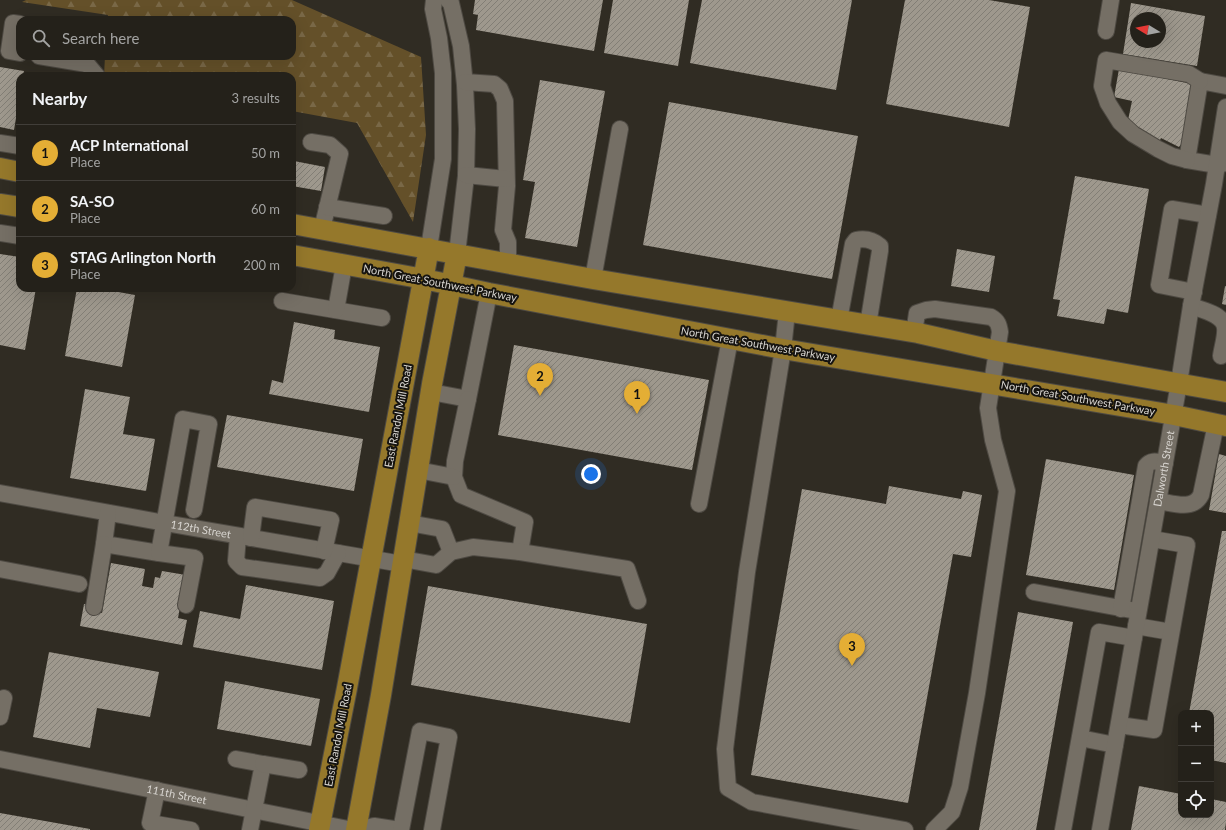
<!DOCTYPE html>
<html lang="en">
<head>
<meta charset="utf-8">
<style>
	body { margin:0; font-family:Lato,sans-serif; background:#2c2923; color:#f1f3f6 }
	.controls { position:absolute; right:12px; bottom:12px; display:grid; overflow:hidden; border-radius:8px; box-shadow:0 4px 16px #0002 }
	.controls button { width:36px; height:36px; display:grid; place-items:center; padding:0; border:0; border-bottom:1px solid #413e39; background:#24211a; color:#f1f3f6; font:20px sans-serif }
	.compass { position:absolute; left:1130px; top:12px; width:36px; height:36px; border-radius:50%; background:#24211a; box-shadow:0 4px 16px #0002; rotate:280deg }
	.you { position:absolute; left:591px; top:474px; width:14px; height:14px; margin:-10px; border:3px solid #fff; border-radius:50%; background:#1a73e8; box-shadow:0 0 0 6px #1a73e833 }
	.badge { display:grid; place-items:center; width:26px; height:26px; border-radius:50%; background:#e4ae35; color:#111; font-size:13px; font-weight:700 }
	.pin { position:absolute; translate:-50% -33px; filter:drop-shadow(0 1px 2px #0008) }
	.pin::after { content:''; position:absolute; top:21px; width:14px; height:12px; background:inherit; clip-path:polygon(0 0,100% 0,50% 100%) }
	.list { margin:0; padding:0; list-style:none }
	h2 { display:flex; justify-content:space-between; align-items:center; height:52px; margin:0; padding:0 16px; font-size:17px }
	h2 small { font-size:13px; font-weight:400; color:#a3a3a2 }
	.list li { display:grid; grid-template-columns:26px 1fr auto; gap:12px; align-items:center; box-sizing:border-box; height:56px; padding:0 16px; border-top:1px solid #413e39 }
	.list b { display:block; font-size:15px; white-space:nowrap }
	.list p { margin:0; font-size:13px; white-space:nowrap; color:#a3a3a2 }
	.list em { font-size:13px; font-style:normal; color:#a3a3a2 }
	.icon { flex:none; width:22px; height:22px; fill:none; stroke:currentColor; stroke-width:2; stroke-linecap:round; stroke-linejoin:round }
	.map { position:relative; flex:none; width:1226px; height:830px; overflow:hidden }
	.search { position:absolute; background:#24211a; box-shadow:0 4px 16px #0002; left:16px; top:16px; width:280px; height:44px; display:flex; align-items:center; gap:10px; box-sizing:border-box; padding:0 14px; border-radius:12px; color:#a3a3a2; font-size:15px }
	.panel { position:absolute; background:#24211a; box-shadow:0 4px 16px #0002; left:16px; top:72px; width:280px; height:220px; border-radius:12px }
	.map>svg:first-child { display:block }
</style>
</head>
<body>
<div class="map">
<svg width="1226" height="830" viewBox="0 0 1226 830">
	<defs>
		<pattern id="forest-firs" width="22" height="20" patternUnits="userSpaceOnUse"><rect width="22" height="20" fill="#645029"/><path d="M5 1l3.5 6h-7zM16 11l3.5 6h-7z" fill="#796847"/></pattern>
		<pattern id="building-hatch" width="6" height="6" patternUnits="userSpaceOnUse"><rect width="6" height="6" fill="#9e988d"/><path d="M-1 1l2-2M0 6l6-6M5 7l2-2" fill="none" stroke="#827e75"/></pattern>
	</defs>
	<rect width="100%" height="100%" fill="#302c23"/>
	<path fill="url(#forest-firs)" d="M26 0H292L421 57 426 135 413 222 357 123 292 111V76H104L105 56H292V20H107L108 15 22 2Z"/>
	<path fill="url(#building-hatch)" fill-rule="evenodd" d="M475 0H603L594 51 476 30 478 15 473 14Z
		M613 0H689L678 66 604 53Z
		M702 0H852L836 90 690 63Z
		M905 0H989L1030 7 1009 127 886 104Z
		M1131 3 1205 16 1197 66 1123 54ZM1136 18H1160V42H1136Z
		M0 67 24 71 23 76H20V94L14 130 0 127Z
		M1119 69 1192 84 1182 143 1179 147 1161 138 1159 142 1127 125 1132 101 1114 97Z
		M540 80 605 91 577 247 525 238 535 182 523 180Z
		M669 102 858 136 832 279 643 245Z
		M292 148 296 149 294 161 325 167 321 191 292 186Z
		M1075 176 1149 189 1128 313 1107 309 1104 324 1057 316 1060 300 1053 299Z
		M957 249 995 256 989 292 951 286Z
		M0 254 20 257V288H36L25 350 0 345Z
		M1225 286H1226V305L1222 304Z
		M77 288H96L135 295 122 367 65 356Z
		M294 322 335 330 334 339 380 347 369 412 269 394 272 380 283 383Z
		M514 345 709 380 692 470 498 435Z
		M85 389 130 397 123 434 155 439 146 491 70 478Z
		M227 415 363 439 354 491 217 467Z
		M1219 454 1226 456V513L1209 510Z
		M1046 459 1134 475 1114 590 1026 575Z
		M889 486 961 499 963 491 982 495 971 557 953 554 908 803 751 775 802 489 886 504Z
		M1222 531H1226V763L1211 760V713H1189Z
		M111 563 145 569 142 586 153 588 155 577 160 578 162 571 186 575 178 618 187 620 182 645 80 626 84 604 93 606 92 611 102 613Z
		M246 585 334 601 322 670 193 647 200 611 240 619Z
		M428 586 647 624 630 723 411 685Z
		M1018 612 1073 622 1036 830H979Z
		M49 652 159 672 150 717 97 708 90 748 33 737Z
		M225 681 320 699 311 746 217 729Z
		M1139 786 1181 794V815H1211V799L1226 802V822L1225 830H1131Z
		M0 813 90 829V830H0Z"/>
	<g fill="none" stroke-linecap="round" stroke-linejoin="round">
		<defs>
			<g id="minor">
				<path d="M448 0 451 3 461 46 465 85 467 129 466 176 457 254"/>
				<path d="M20 24 13 23 9 51 20 53"/>
				<path d="M1106 31 1111 0"/>
				<path d="M39 56 87 64 97 76"/>
				<path d="M465 82 494 84 500 89 505 101 507 186 503 230 508 242V263"/>
				<path d="M1226 86 1200 81 1187 160 1217 165 1226 163"/>
				<path d="M311 142 330 145 340 154 322 229"/>
				<path d="M0 143 20 146"/>
				<path d="M1187 160 1172 156 1158 149 1133 134 1120 122 1108 103 1102 86 1106 60 1189 74 1200 81"/>
				<path d="M466 175 506 179"/>
				<path d="M327 207 384 216"/>
				<path d="M0 233 20 236"/>
				<path d="M429 248 443 159V73L439 38 433 9 434 0"/>
				<path d="M593 279 620 129"/>
				<path d="M1194 292 1159 285 1172 209 1208 215"/>
				<path d="M282 301 382 318"/>
				<path d="M1191 306C1202 310 1224 314 1225 328 1226 336 1222 348 1221 356"/>
				<path d="M336 310 344 265"/>
				<path d="M787 312 783 349 747 572 725 749 728 788 752 802 905 830"/>
				<path d="M839 320 853 244 856 240C865 238 873 240 880 246V251L868 325"/>
				<path d="M914 333 917 313 926 310 935 309 991 317C998 321 999 325 1000 332L988 408 993 440 1007 491 977 693 960 787 952 812 934 830"/>
				<path d="M431 392 468 399 489 293"/>
				<path d="M468 399 455 461 454 477 461 495 525 522 520 552"/>
				<path d="M418 470 454 477"/>
				<path id="s1" d="M0 493 165 523 402 564"/>
				<path d="M1158 501C1173 503 1193 511 1201 495L1216 424"/>
				<path d="M699 504 730 339"/>
				<path d="M108 513 104 544 159 553"/>
				<path d="M409 523 442 529 451 552"/>
				<path d="M238 536 236 561 242 567 320 578 327 573 338 553"/>
				<path d="M251 538 255 507 331 520 324 551"/>
				<path d="M403 559 436 565 451 552 473 547 520 552 627 569 638 601"/>
				<path d="M0 569 79 584"/>
				<path d="M1034 592 1131 610"/>
				<path d="M186 605 195 558 159 553 183 419 209 424 194 510"/>
				<path d="M94 607 104 544"/>
				<path d="M1121 609 1146 466C1151 459 1158 462 1165 463"/>
				<path d="M1136 626 1171 632"/>
				<path d="M0 717 4 698"/>
				<path d="M1119 725 1154 730 1187 545 1152 539"/>
				<path d="M1080 738 1115 745"/>
				<path id="s2" d="M0 759 353 830"/>
				<path d="M236 759 263 764 250 830"/>
				<path d="M263 764 299 770"/>
				<path d="M157 790 150 823 191 830"/>
				<path d="M358 830 374 826 400 830"/>
				<path d="M401 830 420 731 449 737 432 830"/>
				<path d="M1063 830 1099 632 1134 638"/>
				<path id="s3" d="M1100 830 1179 383 1191 306 1214 184 1226 107"/>
			</g>
			<path id="major" d="M0 168 20 172
				M0 204 20 207
				M292 224 593 279 918 333 997 351 1226 392
				M292 255 424 279 489 293 783 349 1174 415 1226 426
				M319 830 347 688 429 248
				M356 830 381 695 432 384 457 254"/>
		</defs>
		<use href="#minor" stroke="#4e4a43" stroke-width="18"/>
		<use href="#major" stroke="#4e4a43" stroke-width="22"/>
		<use href="#minor" stroke="#756f65" stroke-width="16"/>
		<use href="#major" stroke="#95782b" stroke-width="20"/>
	</g>
	<g text-anchor="middle" stroke-width="4" stroke-linejoin="round" paint-order="stroke">
		<g font-size="11" fill="#d8d5d0" stroke="#161410">
			<text transform="translate(440 283) rotate(11)" y="4">North Great Southwest Parkway</text>
			<text transform="translate(758 344) rotate(10)" y="4">North Great Southwest Parkway</text>
			<text transform="translate(1078 398) rotate(10)" y="4">North Great Southwest Parkway</text>
			<text transform="translate(398 416) rotate(-79)" y="4">East Randol Mill Road</text>
			<text dy="4" stroke="none"><textPath href="#s3" startOffset="367">Dalworth Street</textPath></text>
			<text dy="4" stroke="none"><textPath href="#s1" startOffset="204">112th Street</textPath></text>
			<text transform="translate(338 735) rotate(-79)" y="4">East Randol Mill Road</text>
			<text dy="4" stroke="none"><textPath href="#s2" startOffset="180">111th Street</textPath></text>
		</g>
	</g>
</svg>
<div class="controls">
<button>+</button>
<button>−</button>
<button><svg class="icon" aria-label="locate" viewBox="0 0 24 24"><circle cx="12" cy="12" r="6"/><path d="M12 2v4M12 18v4M2 12h4M18 12h4"/></svg></button>
</div>
<svg class="compass" viewBox="-18 -18 36 36"><path d="M0-13l5 13h-10z" fill="#e53935"/><path d="M0 13l5-13h-10z" fill="#a3a3a2"/></svg>
<div class="you"></div>
<div class="pin badge" style="left:637px;top:414px">1</div>
<div class="pin badge" style="left:540px;top:396px">2</div>
<div class="pin badge" style="left:852px;top:666px">3</div>
<div class="search"><svg class="icon" aria-label="search" viewBox="0 0 24 24"><circle cx="10" cy="10" r="6"/><path d="M15 15l6 6"/></svg>Search here</div>
<section class="panel">
<h2>Nearby<small>3 results</small></h2>
<ul class="list">
<li><span class="badge">1</span><div><b>ACP International</b><p>Place</p></div><em>50 m</em></li>
<li><span class="badge">2</span><div><b>SA-SO</b><p>Place</p></div><em>60 m</em></li>
<li><span class="badge">3</span><div><b>STAG Arlington North</b><p>Place</p></div><em>200 m</em></li>
</ul>
</section>
</div>
</body>
</html>
